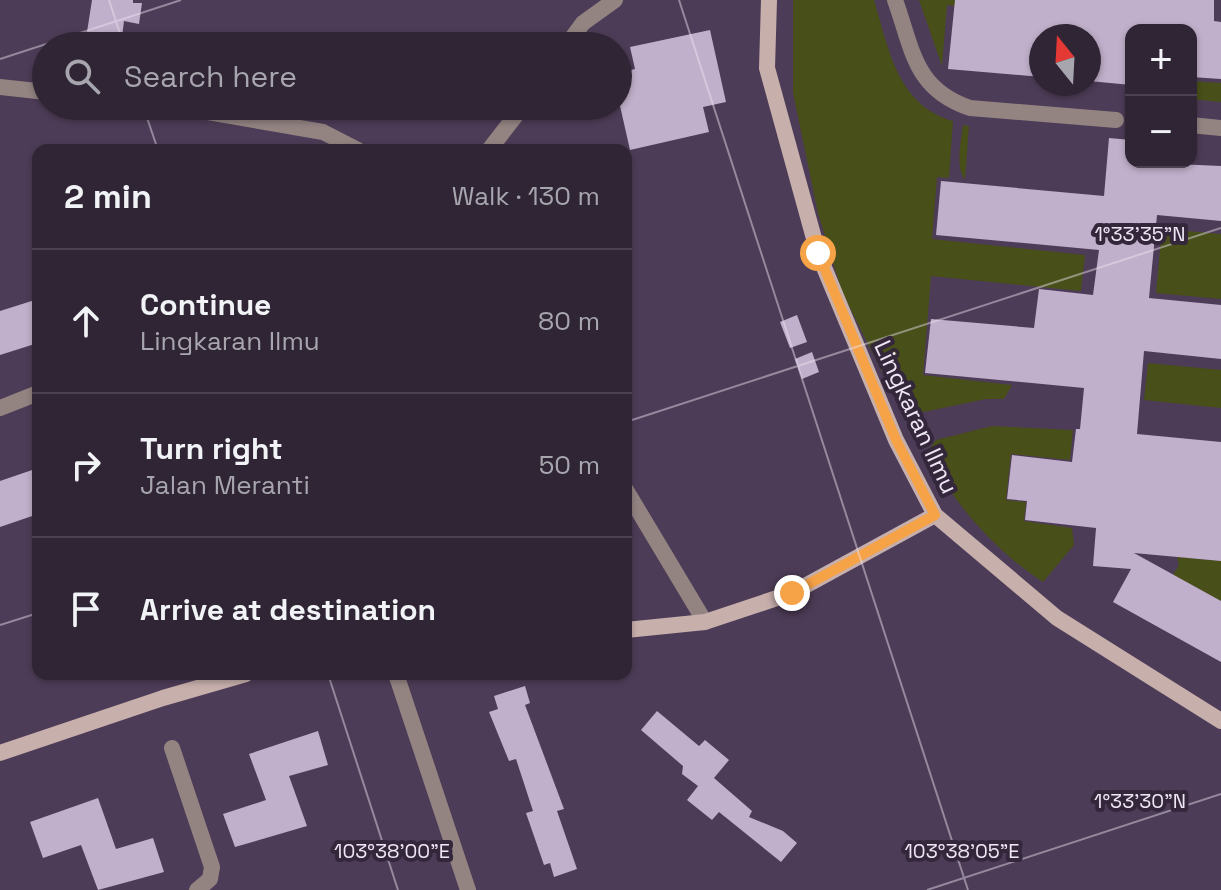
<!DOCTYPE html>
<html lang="en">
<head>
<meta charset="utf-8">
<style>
	body { margin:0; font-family:"Space Grotesk",sans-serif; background:#372d3d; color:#f1f3f6 }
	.controls { position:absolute; right:24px; top:24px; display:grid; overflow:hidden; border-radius:16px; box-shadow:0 2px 6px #0004 }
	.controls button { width:72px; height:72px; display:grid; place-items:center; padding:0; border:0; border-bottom:2px solid #4a4250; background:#2f2535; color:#f1f3f6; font:40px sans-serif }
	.compass { position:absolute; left:1029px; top:24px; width:72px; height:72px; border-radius:50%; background:#2f2535; box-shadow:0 2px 6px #0004; rotate:342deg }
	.stop { position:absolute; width:24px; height:24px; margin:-18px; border:6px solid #f6a247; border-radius:50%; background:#fff }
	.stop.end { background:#f6a247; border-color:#fff; box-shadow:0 2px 8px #0008 }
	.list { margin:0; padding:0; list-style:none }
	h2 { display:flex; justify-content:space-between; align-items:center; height:104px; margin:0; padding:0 32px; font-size:34px }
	h2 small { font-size:26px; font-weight:400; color:#a7a5ad }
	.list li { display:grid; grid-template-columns:52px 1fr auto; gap:24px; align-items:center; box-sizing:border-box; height:144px; padding:0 32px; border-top:2px solid #4a4250 }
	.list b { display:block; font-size:30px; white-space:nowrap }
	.list p { margin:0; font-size:26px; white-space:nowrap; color:#a7a5ad }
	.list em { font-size:26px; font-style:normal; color:#a7a5ad }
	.icon { flex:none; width:44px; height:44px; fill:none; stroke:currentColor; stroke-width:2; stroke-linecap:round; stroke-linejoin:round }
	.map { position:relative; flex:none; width:1221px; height:890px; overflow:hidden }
	.search { position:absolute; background:#2f2535; box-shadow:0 2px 6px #0004; left:32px; top:32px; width:600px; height:88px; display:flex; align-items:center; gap:20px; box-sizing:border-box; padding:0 28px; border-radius:44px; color:#a7a5ad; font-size:30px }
	.panel { position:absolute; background:#2f2535; box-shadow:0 2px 6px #0004; left:32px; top:144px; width:600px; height:536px; border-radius:16px }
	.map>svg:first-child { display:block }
</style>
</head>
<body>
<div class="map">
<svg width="1221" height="890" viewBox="0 0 1221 890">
	<rect width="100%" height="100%" fill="#3f3147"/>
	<path fill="#4d3c57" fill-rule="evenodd" d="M0 0H1221V890H0ZM1131 30H1191V162H1131ZM1041 36H1089V84H1041ZM46 46H618V106H46ZM38 150H626V674H38Z"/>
	<path fill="#484f18" d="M793 0H874C889 49 897 105 953 121L949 178 937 177 932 239 1085 255 1081 291 931 276 923 375 1012 385 1004 399H986L919 413C905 411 901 406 893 394L842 292 818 213 793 93Z
		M919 0H1083L1114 21 947 5 942 66Z
		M1191 81 1221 83V102L1191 99Z
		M963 125 969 126 965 180C955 165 961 142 963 125Z
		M1162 229 1221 234V299L1156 293Z
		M1148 363 1221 370V408L1144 400Z
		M992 426 1073 430 1070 460 1011 454 1006 500 1026 502 1024 521 1072 528 1074 545 1043 582C995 551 953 503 927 452L936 440Z
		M1177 557 1221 561V601L1173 575 1179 565Z"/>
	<path fill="#c1b0cb" d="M92 0H133V3H142L139 24 124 21 122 37 87 32Z
		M955 0H1214V21L1221 22V79L1191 77V30H1131V85L1089 81V36H1041V77L948 69Z
		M710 30 726 102 703 107 709 132 630 150 618 97V73L635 69 630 47Z
		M1109 138 1131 140V162L1221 166V221L1157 215 1149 298 1221 305V359L1144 351 1137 434 1221 442V561L1134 553 1221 601V662L1113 602 1131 569 1093 566 1096 528 1025 520 1027 501 1007 499 1012 455 1072 462 1076 429H1080L1084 388 925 373 931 319 1034 328 1039 289 1093 295 1099 250 936 235 941 181 1104 196Z
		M38 299V343L0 355V311Z
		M797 315 807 342 790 348 780 322Z
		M812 352 819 372 802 379 795 359Z
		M38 468V514L0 527V481Z
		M525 686 530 703 525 705 564 809 557 811 577 869 554 877 550 863 544 865 526 813 533 811 516 759 509 761 489 712 498 709 494 696Z
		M657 711 699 746 705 740 729 760 714 778 752 811 749 817 783 831 797 843 781 862 719 812 712 820 687 800 698 786 682 774 683 766 641 730Z
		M318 731 328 765 289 776 307 826 235 847 223 814 266 800 249 754Z
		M98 798 116 849 153 838 164 872 98 890 81 845 43 858 30 822Z"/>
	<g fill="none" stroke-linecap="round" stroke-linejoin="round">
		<path stroke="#938482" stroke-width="16" d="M895 0C913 50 914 89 970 108L1116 120
			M566 46 583 23 615 0
			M0 87 46 92
			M173 106 323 132 358 150
			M1191 125 1221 128
			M489 150 523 106
			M0 408 38 393
			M626 490 705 622
			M396 674 468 890
			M172 748 212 867 210 879 197 890"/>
		<path stroke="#c7afac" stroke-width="16" d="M769 0 767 68 818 253 896 440 935 515 1057 618 1221 721
			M626 630 705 622 792 593 935 515
			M0 753 163 698 246 674"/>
	</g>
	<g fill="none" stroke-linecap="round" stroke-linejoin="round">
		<path stroke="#f6a247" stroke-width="10" d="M792 593 935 515 896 440 818 253"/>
	</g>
	<path fill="none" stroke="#eee6f4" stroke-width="2" stroke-opacity="0.45" d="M109 0 124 46M679 0 968 890M0 59 181 0M143 106 158 150M626 422 1221 228M0 625 38 613M328 674 398 890M927 890 1221 794"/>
	<g text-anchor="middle" stroke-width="8" stroke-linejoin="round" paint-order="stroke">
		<g font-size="24" fill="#eee6f4" stroke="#34273c">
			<text transform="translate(916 417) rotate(65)" y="8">Lingkaran Ilmu</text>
		</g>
	</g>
	<g font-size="20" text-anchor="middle" fill="#eee6f4" stroke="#34273c" stroke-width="8" stroke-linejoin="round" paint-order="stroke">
		<text x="1140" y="241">1°33'35"N</text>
		<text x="1140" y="808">1°33'30"N</text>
		<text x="392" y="858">103°38'00"E</text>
		<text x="962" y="858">103°38'05"E</text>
	</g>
</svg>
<div class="controls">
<button>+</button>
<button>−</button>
</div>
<svg class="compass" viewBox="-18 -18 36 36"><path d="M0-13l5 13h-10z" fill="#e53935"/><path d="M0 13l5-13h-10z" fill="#a7a5ad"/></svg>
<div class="stop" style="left:818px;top:253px"></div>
<div class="stop end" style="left:792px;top:593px"></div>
<div class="search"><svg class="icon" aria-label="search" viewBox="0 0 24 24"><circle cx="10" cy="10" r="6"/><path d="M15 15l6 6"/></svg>Search here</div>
<section class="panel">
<h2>2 min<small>Walk · 130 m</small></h2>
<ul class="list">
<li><svg class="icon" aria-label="ahead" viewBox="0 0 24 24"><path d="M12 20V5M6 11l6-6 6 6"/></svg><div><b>Continue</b><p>Lingkaran Ilmu</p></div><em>80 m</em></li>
<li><svg class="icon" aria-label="right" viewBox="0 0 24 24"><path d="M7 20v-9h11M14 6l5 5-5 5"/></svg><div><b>Turn right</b><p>Jalan Meranti</p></div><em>50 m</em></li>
<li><svg class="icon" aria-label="arrive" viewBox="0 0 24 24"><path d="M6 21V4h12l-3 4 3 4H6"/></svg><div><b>Arrive at destination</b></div></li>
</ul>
</section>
</div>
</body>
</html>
